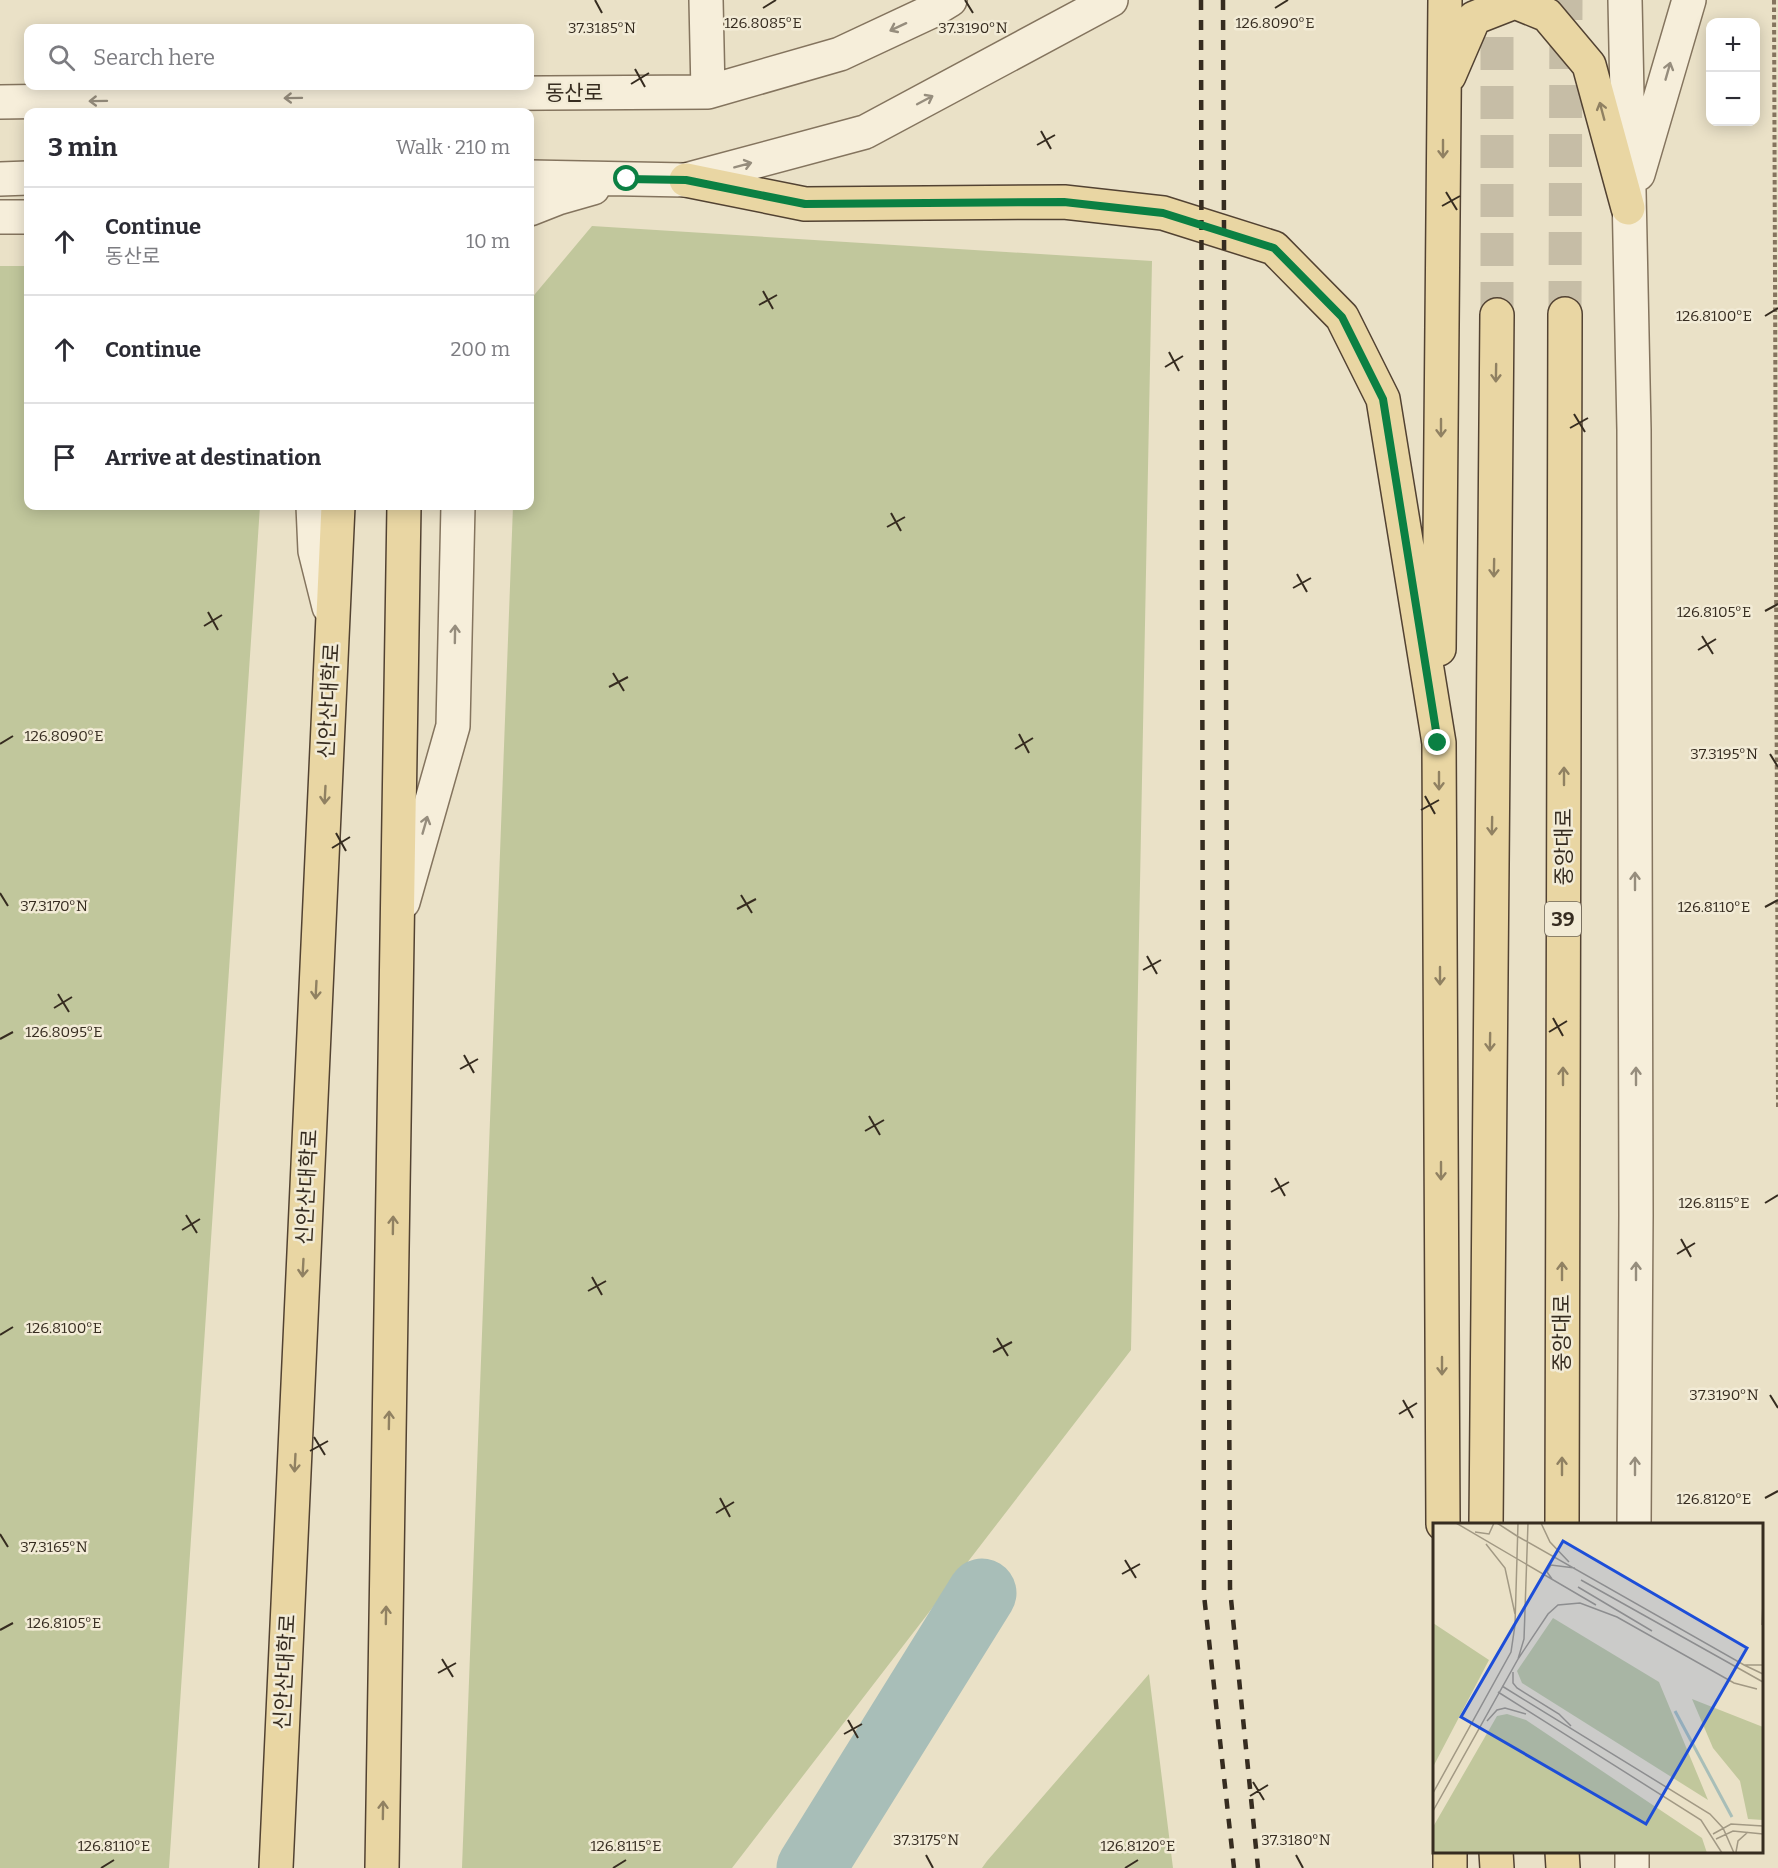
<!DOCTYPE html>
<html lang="en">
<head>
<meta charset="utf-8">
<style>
	body { margin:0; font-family:Bitter,"Noto Sans KR",serif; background:#f7f7f7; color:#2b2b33 }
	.controls { position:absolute; right:18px; top:18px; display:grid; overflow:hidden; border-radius:12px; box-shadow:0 3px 15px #0003 }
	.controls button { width:54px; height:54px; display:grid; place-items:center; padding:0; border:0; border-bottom:2px solid #e1e1e2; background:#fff; color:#2b2b33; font:30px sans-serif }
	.stop { position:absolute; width:18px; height:18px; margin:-14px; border:4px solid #0b8043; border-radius:50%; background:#fff }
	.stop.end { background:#0b8043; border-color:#fff; box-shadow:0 2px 6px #0008 }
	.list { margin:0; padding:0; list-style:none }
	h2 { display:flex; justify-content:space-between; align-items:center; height:78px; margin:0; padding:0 24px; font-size:26px }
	h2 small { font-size:20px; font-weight:400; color:#7c7c81 }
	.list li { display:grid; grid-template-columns:39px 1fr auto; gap:18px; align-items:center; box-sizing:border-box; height:108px; padding:0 24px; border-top:2px solid #e1e1e2 }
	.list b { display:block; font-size:22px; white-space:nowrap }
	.list p { margin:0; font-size:20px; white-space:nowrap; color:#7c7c81 }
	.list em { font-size:20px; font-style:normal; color:#7c7c81 }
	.icon { flex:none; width:33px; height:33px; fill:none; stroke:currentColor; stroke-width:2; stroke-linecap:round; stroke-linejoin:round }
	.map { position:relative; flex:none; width:1778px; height:1868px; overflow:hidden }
	.search { position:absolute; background:#fff; box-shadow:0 3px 15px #0003; left:24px; top:24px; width:510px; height:66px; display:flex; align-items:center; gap:15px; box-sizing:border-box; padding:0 21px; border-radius:12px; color:#7c7c81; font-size:22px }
	.panel { position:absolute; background:#fff; box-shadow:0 3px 15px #0003; left:24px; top:108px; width:510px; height:402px; border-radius:12px }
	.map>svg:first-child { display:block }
</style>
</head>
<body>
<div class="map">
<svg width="1778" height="1868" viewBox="0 0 1778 1868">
	<rect width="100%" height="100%" fill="#eae1c7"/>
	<path fill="#c1c79c" d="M592 226 1152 261 1131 1350 732 1868H462L513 506H530V300Z
		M0 266H28V506H260L169 1868H0Z
		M1149 1674 1173 1868H982L987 1861Z"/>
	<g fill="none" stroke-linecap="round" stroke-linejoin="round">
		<path stroke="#a8beb8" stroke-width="69" d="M811 1868 982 1593"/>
		<path stroke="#c6bda6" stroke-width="33" stroke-dasharray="33 16" stroke-linecap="butt" d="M1565 314 1566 0
			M1497 315V0"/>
		<defs>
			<path id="minor" d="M706 0 708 92
				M1625 0 1634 430 1636 1215 1634 1524
				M0 102 351 97 407 94 708 92 840 54 932 11 950 0
				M1638 174 1689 0
				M530 177 686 180 865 132 1111 0
				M0 179 28 178
				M530 209 558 198 593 188
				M0 217H28
				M313 506 315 551 329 607
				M403 902 453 726 458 506
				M1632 1868V1852"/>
			<path id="major" d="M1449 76 1474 18 1515 2 1547 15 1589 65 1628 208
				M686 180 805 204 1064 202 1163 213 1274 248 1342 317 1383 399 1439 743 1443 1524
				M1439 649 1445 0
				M1486 1524 1497 315
				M1562 1524 1565 314
				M1450 1852V1868
				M1496 1852 1497 1868
				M1562 1852 1563 1868
				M276 1868 338 506
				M382 1868 404 506"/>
		</defs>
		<use href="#minor" stroke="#84745e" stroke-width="36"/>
		<use href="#major" stroke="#524232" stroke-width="36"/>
		<path stroke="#84745e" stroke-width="4" stroke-dasharray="4.5 3" stroke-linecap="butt" d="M1774 0 1778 1108"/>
		<use href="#minor" stroke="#f6eeda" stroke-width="33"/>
		<use href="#major" stroke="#e9d6a3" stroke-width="33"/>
		<path stroke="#362c20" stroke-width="4.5" stroke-dasharray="10 10" stroke-linecap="butt" d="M1201 0 1204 1595 1234 1868
			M1223 0 1230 1589 1258 1868"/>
	</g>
	<defs><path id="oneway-shaft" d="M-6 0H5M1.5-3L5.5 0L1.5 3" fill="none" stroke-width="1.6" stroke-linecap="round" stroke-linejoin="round" transform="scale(1.5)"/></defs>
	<g stroke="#968d7d">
		<use href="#oneway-shaft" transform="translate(898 27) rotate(155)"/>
		<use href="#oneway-shaft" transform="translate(1668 71) rotate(-74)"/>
		<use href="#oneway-shaft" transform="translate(293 98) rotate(179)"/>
		<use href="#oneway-shaft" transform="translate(925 100) rotate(-28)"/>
		<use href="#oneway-shaft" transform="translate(98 101) rotate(179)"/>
		<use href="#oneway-shaft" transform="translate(743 165) rotate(-15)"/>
		<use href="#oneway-shaft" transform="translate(455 634) rotate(-89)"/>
		<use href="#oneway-shaft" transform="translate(425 825) rotate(-74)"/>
		<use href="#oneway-shaft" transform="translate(1635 881) rotate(-90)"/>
		<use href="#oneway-shaft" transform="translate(1636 1076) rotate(-90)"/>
		<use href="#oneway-shaft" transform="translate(1636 1271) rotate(-90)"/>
		<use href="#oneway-shaft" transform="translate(1635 1466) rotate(-90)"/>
	</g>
	<g stroke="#908162">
		<use href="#oneway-shaft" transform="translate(1602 111) rotate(-105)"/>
		<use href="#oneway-shaft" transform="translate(1443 149) rotate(90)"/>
		<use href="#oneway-shaft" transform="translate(1496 373) rotate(91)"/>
		<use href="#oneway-shaft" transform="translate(1441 428) rotate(90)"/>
		<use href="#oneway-shaft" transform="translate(1494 568) rotate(91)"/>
		<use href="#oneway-shaft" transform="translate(1564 776) rotate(-90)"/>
		<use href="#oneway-shaft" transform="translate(1439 781) rotate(90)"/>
		<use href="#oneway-shaft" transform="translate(325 795) rotate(93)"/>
		<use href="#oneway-shaft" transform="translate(1492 826) rotate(91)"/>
		<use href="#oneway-shaft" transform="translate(1440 976) rotate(90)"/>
		<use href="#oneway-shaft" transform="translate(316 990) rotate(93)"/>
		<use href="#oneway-shaft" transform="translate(1490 1042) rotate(91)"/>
		<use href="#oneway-shaft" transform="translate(1563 1076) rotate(-90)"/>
		<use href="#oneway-shaft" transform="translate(1441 1171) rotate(90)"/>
		<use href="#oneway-shaft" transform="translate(393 1225) rotate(-89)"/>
		<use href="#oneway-shaft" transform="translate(303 1268) rotate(93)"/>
		<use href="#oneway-shaft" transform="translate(1562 1271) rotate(-90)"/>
		<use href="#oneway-shaft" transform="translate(1442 1366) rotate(90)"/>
		<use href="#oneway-shaft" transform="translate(389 1420) rotate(-89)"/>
		<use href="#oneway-shaft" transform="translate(295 1463) rotate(93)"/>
		<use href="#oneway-shaft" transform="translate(1562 1466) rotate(-90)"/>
		<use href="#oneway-shaft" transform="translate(386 1615) rotate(-89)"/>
		<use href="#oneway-shaft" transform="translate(383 1810) rotate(-89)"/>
	</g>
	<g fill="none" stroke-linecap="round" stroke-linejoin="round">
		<path stroke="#0b8043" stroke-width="8" d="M627 179 686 180 805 204 1064 202 1163 213 1274 248 1342 317 1383 399 1438 743"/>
	</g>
	<path fill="none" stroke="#362c20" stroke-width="2" d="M595 0 602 13M965 0 973 13M763 8 776 0M1275 8 1288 0M635 69 645 87M631 84 649 73M1041 131 1051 149M1037 145 1055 135M1446 192 1457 210M1442 206 1460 196M763 291 773 309M759 305 777 295M1765 316 1778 308M1169 352 1179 371M1165 367 1183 356M1574 414 1585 432M1570 428 1588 418M891 513 901 531M887 527 905 517M1297 574 1307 592M1293 588 1311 578M1765 611 1778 604M208 612 218 630M204 626 222 615M1702 636 1713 654M1698 650 1716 639M613 673 624 691M609 687 628 677M1019 734 1029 753M0 744 13 736M1015 749 1033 738M1770 754 1778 767M1425 796 1435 814M1421 810 1439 800M336 833 346 851M332 848 350 837M0 893 8 906M741 895 752 913M1765 907 1778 900M737 909 756 899M1147 956 1157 974M1143 970 1161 960M58 994 69 1012M54 1008 72 997M1553 1018 1563 1036M1549 1032 1567 1021M0 1039 13 1032M464 1055 474 1073M460 1069 478 1059M869 1116 880 1135M865 1131 884 1120M1275 1178 1285 1196M1271 1192 1289 1182M1765 1203 1778 1195M186 1215 197 1233M182 1230 200 1219M1681 1239 1691 1257M1677 1254 1695 1243M592 1277 602 1295M588 1291 606 1281M0 1335 13 1327M997 1338 1008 1356M993 1352 1012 1342M1770 1395 1778 1408M1403 1400 1413 1418M1399 1414 1417 1403M314 1437 325 1455M310 1451 328 1441M720 1498 730 1517M1765 1498 1778 1491M716 1513 734 1502M0 1534 8 1547M1125 1560 1136 1578M1122 1574 1140 1564M0 1630 13 1623M442 1659 453 1677M438 1673 456 1663M848 1720 858 1738M844 1734 862 1724M1253 1782 1264 1800M1250 1796 1268 1785M926 1855 933 1868M1296 1855 1303 1868M101 1868 114 1860M613 1868 626 1860M1125 1868 1138 1860"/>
	<g text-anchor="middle" stroke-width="5" stroke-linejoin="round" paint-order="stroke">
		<rect fill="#f2ebd6" stroke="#6e6557" stroke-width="1.5" x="1545" y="902" width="36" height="34" rx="4.5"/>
		<g font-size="20" font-weight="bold" fill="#362c20">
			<text x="1563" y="926">39</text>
		</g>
		<g font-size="21" fill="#362c20" stroke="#f2ebd6">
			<text x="574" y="100">동산로</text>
			<text transform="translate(329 701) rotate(-87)" y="7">신안산대학로</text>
			<text transform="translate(1564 847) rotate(-90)" y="7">중앙대로</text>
			<text transform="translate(307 1187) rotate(-87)" y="7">신안산대학로</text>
			<text transform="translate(1562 1333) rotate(-90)" y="7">중앙대로</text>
			<text transform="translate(285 1672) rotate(-87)" y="7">신안산대학로</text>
		</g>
	</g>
	<g transform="translate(1433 1523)">
		<rect width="330" height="330" fill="#eae1c7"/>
		<path d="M120 95 226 159 275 277 89 160 84 148ZM0 100 56 137 0 244ZM259 176 330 204V297L315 296 307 258 280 225ZM74 191 93 197 269 315 274 330H0V304L64 193Z" fill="#c1c79c"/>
		<path fill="none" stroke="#a8beb8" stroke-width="3" d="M242 188 299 294"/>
		<path fill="none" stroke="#a29984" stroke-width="1.5" d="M23 0 163 82M64 0 84 13M108 0 117 19 136 39M42 9 56 11 61 0M84 13 311 142H330M53 21 72 45 82 91M119 56 114 49 118 42 142 45M148 57 330 159M145 64 219 108M329 102 330 80M85 136 115 91 125 82 147 80 184 94 301 160 324 166M311 142 330 151M80 149V160L84 165 126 191 138 203M69 163 277 291 290 305 301 330M65 169 268 297 289 330M54 198 64 187 72 185 93 191M0 270 78 129 82 102 85 0M0 288 85 136 91 116 95 0M280 311 298 301 330 303M283 316 300 308 330 311M303 329 305 318 315 309"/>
		<path fill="#1d4ed8" fill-opacity="0.15" stroke="#1d4ed8" stroke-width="3" d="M130 18 314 125 213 301 28 194Z"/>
		<rect width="330" height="330" fill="none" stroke="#362c20" stroke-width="3"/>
	</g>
	<g font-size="15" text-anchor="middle" fill="#362c20" stroke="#f2ebd6" stroke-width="5" stroke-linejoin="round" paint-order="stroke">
		<text x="763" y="28">126.8085°E</text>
		<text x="1275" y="28">126.8090°E</text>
		<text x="602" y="33">37.3185°N</text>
		<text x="973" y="33">37.3190°N</text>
		<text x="1714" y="321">126.8100°E</text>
		<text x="1714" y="617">126.8105°E</text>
		<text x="64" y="741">126.8090°E</text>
		<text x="1724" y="759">37.3195°N</text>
		<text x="54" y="911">37.3170°N</text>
		<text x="1714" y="912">126.8110°E</text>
		<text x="64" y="1037">126.8095°E</text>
		<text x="1714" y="1208">126.8115°E</text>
		<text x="64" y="1333">126.8100°E</text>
		<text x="1724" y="1400">37.3190°N</text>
		<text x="1714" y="1504">126.8120°E</text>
		<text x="54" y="1552">37.3165°N</text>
		<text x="64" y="1628">126.8105°E</text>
		<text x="926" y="1845">37.3175°N</text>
		<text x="1296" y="1845">37.3180°N</text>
		<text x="114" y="1851">126.8110°E</text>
		<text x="626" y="1851">126.8115°E</text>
		<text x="1138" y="1851">126.8120°E</text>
	</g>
</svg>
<div class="controls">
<button>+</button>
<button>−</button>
</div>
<div class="stop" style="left:627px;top:179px"></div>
<div class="stop end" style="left:1438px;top:743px"></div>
<div class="search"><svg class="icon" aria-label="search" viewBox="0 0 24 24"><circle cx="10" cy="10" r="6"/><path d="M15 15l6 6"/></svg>Search here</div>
<section class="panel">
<h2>3 min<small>Walk · 210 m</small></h2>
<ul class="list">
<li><svg class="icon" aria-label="ahead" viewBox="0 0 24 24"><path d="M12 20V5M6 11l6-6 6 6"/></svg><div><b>Continue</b><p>동산로</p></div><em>10 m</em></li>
<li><svg class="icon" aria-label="ahead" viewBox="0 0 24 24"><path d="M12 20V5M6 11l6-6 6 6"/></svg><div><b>Continue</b></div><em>200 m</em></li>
<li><svg class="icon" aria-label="arrive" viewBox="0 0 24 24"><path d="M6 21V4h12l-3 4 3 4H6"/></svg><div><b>Arrive at destination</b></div></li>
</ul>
</section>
</div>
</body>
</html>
